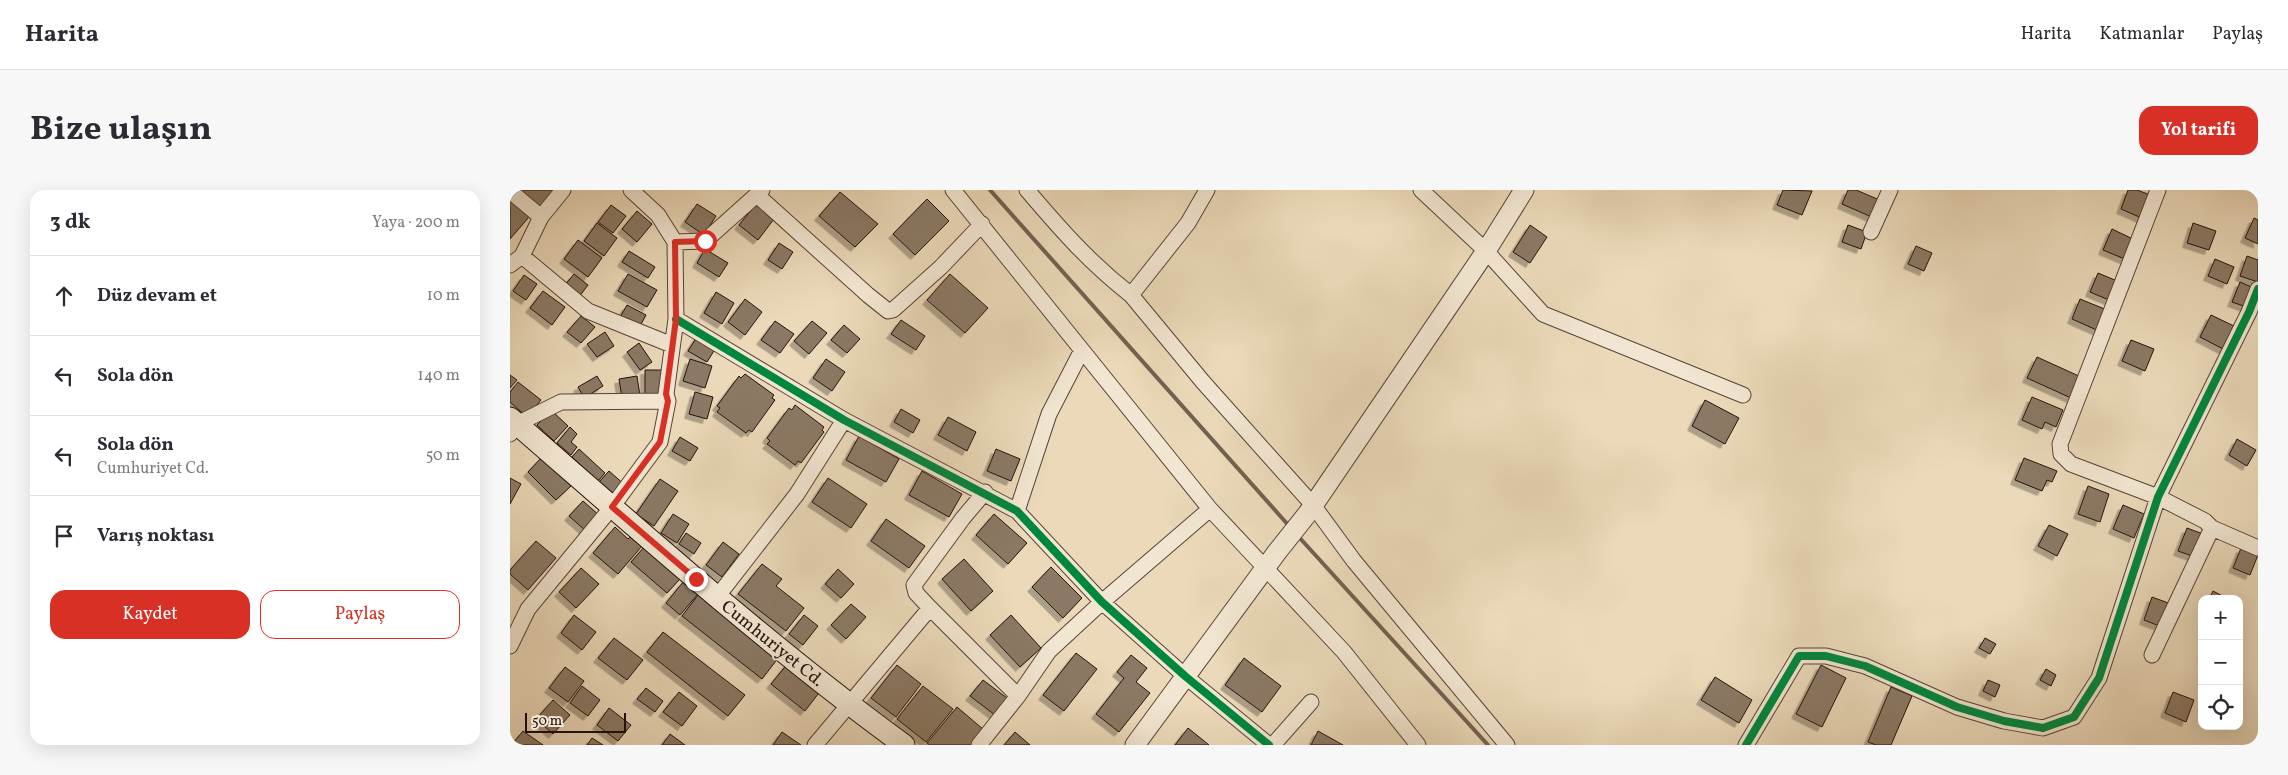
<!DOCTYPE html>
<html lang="tr">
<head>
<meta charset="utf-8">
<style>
	body { margin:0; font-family:Vollkorn,serif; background:#f7f7f7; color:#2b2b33 }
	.controls { position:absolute; right:15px; bottom:15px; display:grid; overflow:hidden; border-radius:10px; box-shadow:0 5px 20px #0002 }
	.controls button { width:45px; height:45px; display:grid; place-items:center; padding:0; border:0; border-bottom:1px solid #e1e1e2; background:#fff; color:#2b2b33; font:25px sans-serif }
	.scale { position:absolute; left:15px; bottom:12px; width:101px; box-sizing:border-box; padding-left:5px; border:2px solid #24120b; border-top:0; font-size:14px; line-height:18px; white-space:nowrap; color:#24120b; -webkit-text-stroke:4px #f2e6d2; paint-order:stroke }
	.stop { position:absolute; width:15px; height:15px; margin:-11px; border:4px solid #d93025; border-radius:50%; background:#fff }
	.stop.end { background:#d93025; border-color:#fff; box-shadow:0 1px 5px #0008 }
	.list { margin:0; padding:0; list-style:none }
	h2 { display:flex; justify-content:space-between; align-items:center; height:65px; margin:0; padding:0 20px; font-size:21px }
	h2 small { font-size:16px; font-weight:400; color:#7c7c81 }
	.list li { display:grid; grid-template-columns:32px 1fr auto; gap:15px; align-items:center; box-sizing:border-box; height:80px; padding:0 20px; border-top:1px solid #e1e1e2 }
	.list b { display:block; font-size:19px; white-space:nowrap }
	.list p { margin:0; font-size:16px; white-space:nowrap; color:#7c7c81 }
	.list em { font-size:16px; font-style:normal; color:#7c7c81 }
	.actions { display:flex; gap:10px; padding:15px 20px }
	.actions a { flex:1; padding:11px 0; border:1px solid #d93025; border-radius:15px; text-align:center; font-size:18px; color:#d93025 }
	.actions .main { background:#d93025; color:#fff }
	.icon { flex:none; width:28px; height:28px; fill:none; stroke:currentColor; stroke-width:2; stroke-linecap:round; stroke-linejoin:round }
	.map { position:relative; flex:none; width:1748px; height:555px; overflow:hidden; border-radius:15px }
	header { display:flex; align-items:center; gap:30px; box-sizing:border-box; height:70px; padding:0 25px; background:#fff; border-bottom:1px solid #e1e1e2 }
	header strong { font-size:24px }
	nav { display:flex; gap:28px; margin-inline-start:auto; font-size:18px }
	.intro { display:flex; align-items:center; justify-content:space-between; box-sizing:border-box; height:120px; padding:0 30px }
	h1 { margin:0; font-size:35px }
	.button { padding:12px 22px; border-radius:15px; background:#d93025; color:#fff; font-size:18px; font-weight:700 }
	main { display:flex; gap:30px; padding:0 30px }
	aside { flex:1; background:#fff; border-radius:15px; box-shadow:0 5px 20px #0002 }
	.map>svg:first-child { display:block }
</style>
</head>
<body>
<header>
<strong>Harita</strong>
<nav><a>Harita</a><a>Katmanlar</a><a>Paylaş</a></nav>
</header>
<div class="intro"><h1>Bize ulaşın</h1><a class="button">Yol tarifi</a></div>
<main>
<aside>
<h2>3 dk<small>Yaya · 200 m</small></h2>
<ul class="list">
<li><svg class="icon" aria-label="ahead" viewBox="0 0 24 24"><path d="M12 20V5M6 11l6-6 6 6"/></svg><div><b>Düz devam et</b></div><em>10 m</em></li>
<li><svg class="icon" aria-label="left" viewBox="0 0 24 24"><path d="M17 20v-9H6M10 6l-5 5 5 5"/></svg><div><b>Sola dön</b></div><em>140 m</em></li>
<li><svg class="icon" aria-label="left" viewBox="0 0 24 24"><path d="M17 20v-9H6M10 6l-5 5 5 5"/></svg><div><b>Sola dön</b><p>Cumhuriyet Cd.</p></div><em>50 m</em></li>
<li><svg class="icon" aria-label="arrive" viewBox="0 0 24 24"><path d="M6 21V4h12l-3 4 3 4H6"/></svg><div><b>Varış noktası</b></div></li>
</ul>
<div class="actions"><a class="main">Kaydet</a><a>Paylaş</a></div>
</aside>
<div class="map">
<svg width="1748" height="555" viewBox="0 0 1748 555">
	<defs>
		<filter id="shadow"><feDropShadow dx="-4.5" dy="4.5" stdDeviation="0" flood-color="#0004"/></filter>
	</defs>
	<rect width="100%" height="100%" fill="#ebd9b9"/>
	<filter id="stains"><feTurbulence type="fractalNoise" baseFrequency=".004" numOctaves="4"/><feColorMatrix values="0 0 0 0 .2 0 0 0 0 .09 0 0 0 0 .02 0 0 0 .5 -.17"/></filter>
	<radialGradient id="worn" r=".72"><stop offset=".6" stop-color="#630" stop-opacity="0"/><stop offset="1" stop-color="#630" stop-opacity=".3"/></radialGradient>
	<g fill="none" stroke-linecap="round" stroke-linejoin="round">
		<path stroke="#736150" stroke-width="4" d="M480 0 780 337
			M788 346 978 555"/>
	</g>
	<path fill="#8b7965" stroke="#24120b" filter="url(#shadow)" d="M10 0H47L30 21Z
		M1273 0 1302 1 1292 25 1267 15Z
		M1338 0H1346L1372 11 1364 28 1332 14Z
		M1618 0H1627L1643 6 1634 29 1611 19Z
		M330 2 368 34 345 57 309 26Z
		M417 9 439 31 405 65 383 44Z
		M0 10 19 27 0 49Z
		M187 14 206 26 194 45 175 32Z
		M246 14 264 29 248 50 229 35Z
		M101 15 116 26 103 43 88 32Z
		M127 21 142 34 127 52 112 39Z
		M1744 28 1748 30V54L1735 48Z
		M87 33 107 48 94 66 74 51Z
		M1683 33 1706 41 1699 60 1677 53Z
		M1020 35 1037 47 1020 73 1003 62Z
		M1338 35 1357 42 1351 59 1332 52Z
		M1602 39 1625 50 1617 70 1593 60Z
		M68 50 92 68 78 87 54 69Z
		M269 53 283 62 272 79 258 70Z
		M1406 56 1422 63 1414 81 1398 74Z
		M195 59 218 73 209 87 187 73Z
		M119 61 145 77 138 88 112 72Z
		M1737 66 1748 70V92L1730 86Z
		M1705 69 1724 77 1717 94 1698 86Z
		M1588 83 1607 91 1599 110 1580 102Z
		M64 84 78 95 69 107 54 96Z
		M118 84 147 100 137 117 108 101Z
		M440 84 478 118 455 143 417 110Z
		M14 85 27 94 16 110 3 101Z
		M1730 92 1746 99 1739 118 1722 112Z
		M33 101 55 117 42 135 20 118Z
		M206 102 224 113 212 134 194 123Z
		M235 109 252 122 235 145 218 132Z
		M1570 109 1597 120 1589 141 1562 129Z
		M117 115 136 125 128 140 109 129Z
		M1701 125 1726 137 1715 160 1690 147Z
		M71 126 85 137 71 153 57 142Z
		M391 130 415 146 406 160 381 144Z
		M265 131 284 144 270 163 251 150Z
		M302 131 317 143 299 164 284 151Z
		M334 135 350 149 337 163 321 150Z
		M95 142 104 156 87 167 77 154Z
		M189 144 207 156 197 172 178 161Z
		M1621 150 1644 159 1635 181 1612 171Z
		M129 153 142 172 130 180 117 162Z
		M1527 167 1571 187 1561 208 1517 188Z
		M180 169 202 176 195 198 173 191Z
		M316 169 335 182 322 201 303 188Z
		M135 180H152L153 209H135Z
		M235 184 264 205 262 208 265 210 242 242 239 240 236 243 207 222 210 218 207 216 229 186 231 188Z
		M0 185 7 190 0 198Z
		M87 186 93 196 74 208 68 197Z
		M127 186 130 206 112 208 109 189Z
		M8 192 31 210 17 227 0 212V202Z
		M185 202 203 207 197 229 179 224Z
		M1522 207 1553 220 1546 237 1535 232 1532 239 1512 230Z
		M1195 210 1229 228 1215 254 1182 236Z
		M285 215 314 237 312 240 314 242 291 273 288 271 285 275 257 254 260 251 257 248 279 218 282 220Z
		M391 219 410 230 403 243 384 232Z
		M41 220 58 236 44 251 27 235Z
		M438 227 466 242 457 261 428 245Z
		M60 237 67 244 61 252 67 257 61 265 47 253Z
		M349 246 389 269 376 292 336 270Z
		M170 247 188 258 180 271 162 261Z
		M1727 249 1746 260 1737 276 1719 265Z
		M69 259 95 283 88 291 62 267Z
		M486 259 510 269 501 291 477 281Z
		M32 267 61 296 46 310 18 282Z
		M1514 268 1547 281 1542 292 1537 290 1532 301 1505 290Z
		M99 281 116 296 106 307 89 292Z
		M412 281 452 304 439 327 399 305Z
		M0 288 11 294 0 314Z
		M318 288 357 314 341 338 302 312Z
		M150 289 168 301 144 336 126 324Z
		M1578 296 1599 304 1590 332 1568 324Z
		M73 311 90 326 76 341 59 326Z
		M1613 315 1634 324 1624 348 1603 339Z
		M163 324 179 334 167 353 151 343Z
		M484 324 517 353 498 374 466 345Z
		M376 329 415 356 399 378 361 351Z
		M1539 335 1558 344 1547 366 1528 356Z
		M105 337 118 349 120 347 132 356 108 384 83 363Z
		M1677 338 1693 344 1685 367 1668 361Z
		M176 343 191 353 184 364 169 354Z
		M26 351 46 368 18 400 0 384V380Z
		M213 352 229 364 212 387 196 375Z
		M134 357 170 389 157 403 121 372Z
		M1731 358 1748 365 1740 385 1723 378Z
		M454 369 483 401 461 421 432 389Z
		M252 374 272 389 266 396 294 418 276 441 228 404Z
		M541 377 572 408 553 428 522 397Z
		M71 378 89 394 66 418 49 402Z
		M328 379 344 394 331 408 315 394Z
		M173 392 188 404 170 425 156 413Z
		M1703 401 1718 409H1699Z
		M189 404 269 467 252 489 172 426Z
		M1642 407 1661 414 1652 437 1634 430Z
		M341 414 356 427 336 449 321 435Z
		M64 425 86 442 72 460 51 443Z
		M294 425 308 436 293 455 279 444Z
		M501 425 531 458 510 477 480 445Z
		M153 442 235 505 218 526 137 462Z
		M104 448 133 470 117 490 88 468Z
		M1475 448 1486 454 1480 464 1469 458Z
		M566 463 587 479 554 521 533 505Z
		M621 465 637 478 626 492 640 503 609 542 586 524 614 488 607 482Z
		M734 468 771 496 752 522 715 495Z
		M278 473 312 499 295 521 261 494Z
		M387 475 411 494 386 527 361 508Z
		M1311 475 1336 488 1312 537 1286 524Z
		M55 477 74 491 58 512 39 498Z
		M1536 479 1546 485 1541 496 1530 490Z
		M1205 487 1242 510 1229 533 1191 510Z
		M473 490 497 508 485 525 460 506Z
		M1478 490 1490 495 1485 507 1473 501Z
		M72 496 90 510 78 526 60 513Z
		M413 496 443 519 416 552 387 529Z
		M1381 497 1402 506 1381 555H1366L1358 552Z
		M136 498 153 511 145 522 127 509Z
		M169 502 187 516 172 536 153 522Z
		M1663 502 1684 510 1676 532 1655 523Z
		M43 510 60 525 43 544 26 529Z
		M447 517 474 540 462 555H420L417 553Z
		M99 518 121 535 108 551 87 535Z
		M678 538 699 555H665Z
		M13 541 33 555H8L4 552Z
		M808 541 833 555H801Z
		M272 542 291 555H263Z
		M505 542 520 555H494Z
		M160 544 175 555H152Z
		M82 548 93 555H77Z"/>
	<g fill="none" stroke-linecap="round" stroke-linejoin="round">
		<defs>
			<path id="minor" d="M443 0 700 319 834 462 908 555
				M517 0C551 40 580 73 621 105
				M697 0 678 33 621 105 693 192 803 315 844 371 997 555
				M911 0 976 61 1033 124 1233 205
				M1648 0 1550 254 1551 264 1561 274 1648 307 1695 331 1702 338 1748 358
				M0 1 31 27
				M247 5 358 105 378 121 383 120 431 77 472 34
				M1361 42 1380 0
				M165 52 195 51 252 0
				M12 66 78 121 162 155
				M0 75 12 66 31 27 53 0
				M166 129 334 230 507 321 592 412 675 486 759 555
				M0 244 7 234 51 212 158 211
				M475 302 453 328 404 395 406 403 420 418 508 506
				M507 321 539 224 571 162
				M207 407 287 304 334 230
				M0 456 18 419 102 317 150 252 158 211 156 204 166 129 165 52 148 25 121 0
				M1642 465 1702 338
				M305 555 420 418
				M469 555 508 506 539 461 592 412 700 319
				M763 555 801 512
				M1236 555 1289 466H1316L1355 476 1447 517 1494 531 1533 538 1564 527 1589 488 1648 307 1739 122 1748 99"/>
			<path id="tertiary" d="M625 555 767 362 798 323 976 61 1014 0"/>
			<path id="secondary" d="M0 228C129 340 256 454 394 555"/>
		</defs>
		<use href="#minor" stroke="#564436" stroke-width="17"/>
		<use href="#tertiary" stroke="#564436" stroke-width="21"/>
		<use href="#secondary" stroke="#24120b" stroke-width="23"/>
		<use href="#minor" stroke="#f2e6d2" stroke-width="15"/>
		<use href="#tertiary" stroke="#f2e6d2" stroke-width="19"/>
		<use href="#secondary" stroke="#f2e6d2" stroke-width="21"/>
		<defs>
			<path id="cycleway" d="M166 129 334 230 507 321 592 412 675 486 759 555
				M1236 555 1289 466H1316L1355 476 1447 517 1494 531 1533 538 1564 527 1589 488 1648 307 1739 122 1748 99"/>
		</defs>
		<use href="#cycleway" stroke="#f2e6d2" stroke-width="11"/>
		<use href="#cycleway" stroke="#00873e" stroke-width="8"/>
	</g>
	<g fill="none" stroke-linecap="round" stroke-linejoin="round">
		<path stroke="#d93025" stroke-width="6" d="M186 389 102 317 150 252 158 211 156 204 166 129 165 52 195 51"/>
	</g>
	<g text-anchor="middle" stroke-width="4" stroke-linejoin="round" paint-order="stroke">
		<g font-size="18" fill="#24120b" stroke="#f2e6d2">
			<text transform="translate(263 453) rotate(39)" y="6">Cumhuriyet Cd.</text>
		</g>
	</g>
	<rect width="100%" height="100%" filter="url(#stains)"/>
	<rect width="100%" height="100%" fill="url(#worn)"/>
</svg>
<div class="controls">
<button>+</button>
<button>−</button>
<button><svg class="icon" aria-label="locate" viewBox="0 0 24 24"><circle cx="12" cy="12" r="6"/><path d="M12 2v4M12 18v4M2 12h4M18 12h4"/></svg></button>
</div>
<div class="scale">50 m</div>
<div class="stop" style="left:195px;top:51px"></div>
<div class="stop end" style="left:186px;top:389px"></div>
</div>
</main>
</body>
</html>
